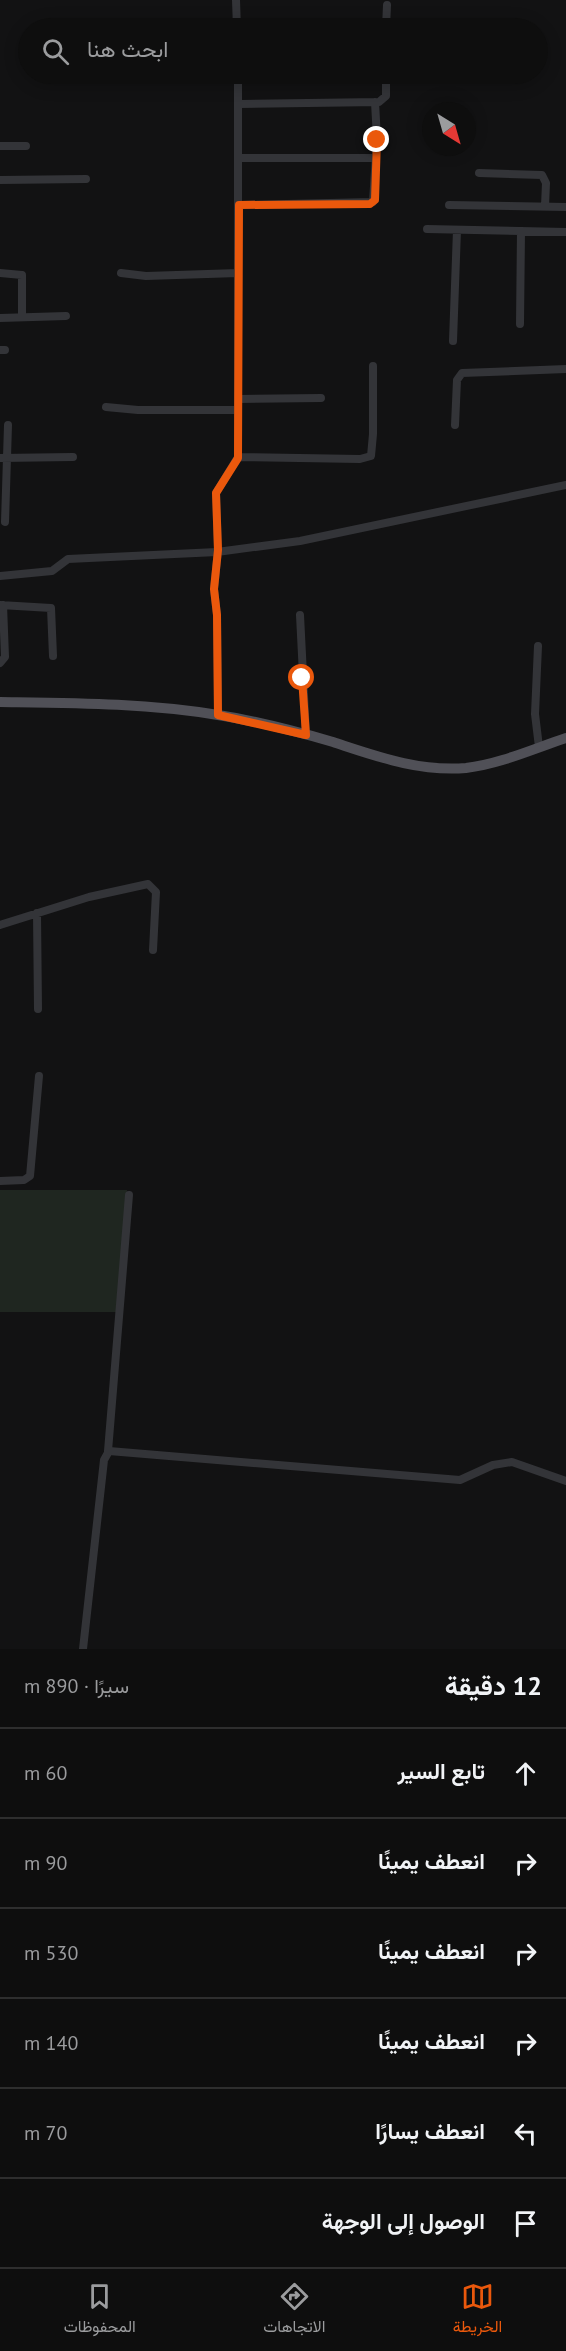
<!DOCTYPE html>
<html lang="ar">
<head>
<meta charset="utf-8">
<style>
	body { margin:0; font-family:"PT Sans",Vazirmatn,sans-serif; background:#1c1c1c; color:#f1f3f6; direction:rtl }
	.compass { position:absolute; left:422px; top:102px; width:54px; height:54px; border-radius:50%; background:#0e0e0e; box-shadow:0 3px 15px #0003; rotate:143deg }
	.stop { position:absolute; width:18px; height:18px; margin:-14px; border:4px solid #ea580c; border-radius:50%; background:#fff }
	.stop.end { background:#ea580c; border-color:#fff; box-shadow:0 2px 6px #0008 }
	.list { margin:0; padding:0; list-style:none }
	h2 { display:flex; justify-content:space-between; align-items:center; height:78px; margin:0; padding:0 24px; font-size:26px }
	h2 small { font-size:20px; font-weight:400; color:#9b9c9e }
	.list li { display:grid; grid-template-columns:39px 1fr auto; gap:18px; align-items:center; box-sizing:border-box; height:90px; padding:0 24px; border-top:2px solid #2e2e2e }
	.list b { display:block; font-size:22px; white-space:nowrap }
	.list em { font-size:20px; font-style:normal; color:#9b9c9e }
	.icon { flex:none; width:33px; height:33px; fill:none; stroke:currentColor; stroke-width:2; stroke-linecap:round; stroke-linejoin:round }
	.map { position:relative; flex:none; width:566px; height:1649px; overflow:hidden; direction:ltr }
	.search { position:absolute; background:#0e0e0e; box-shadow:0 3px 15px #0003; left:18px; right:18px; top:18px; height:66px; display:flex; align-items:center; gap:15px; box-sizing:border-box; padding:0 21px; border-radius:33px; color:#9b9c9e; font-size:22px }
	.sheet { height:618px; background:#0e0e0e }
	nav { display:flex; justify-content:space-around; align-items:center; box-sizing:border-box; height:84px; border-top:2px solid #2e2e2e; background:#0e0e0e; font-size:16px; color:#9b9c9e }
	nav a { display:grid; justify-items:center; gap:3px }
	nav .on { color:#ea580c }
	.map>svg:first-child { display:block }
</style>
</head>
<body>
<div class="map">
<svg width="566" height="1649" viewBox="0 0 566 1649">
	<rect width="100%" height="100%" fill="#121213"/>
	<path fill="#1f2620" d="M0 1190H127L118 1312H0Z"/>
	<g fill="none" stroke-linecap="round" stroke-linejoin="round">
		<path stroke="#333438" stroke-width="8" d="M236 0 237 28
			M386 28 387 5
			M240 104 379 102 386 96V74
			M0 146H26
			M239 158H376
			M479 173 542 175 546 183 545 206
			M0 180 86 179
			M239 205 373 202 377 139 375 102
			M449 205 566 207
			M427 229 566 232
			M0 273 22 275V317
			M121 273 146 276 238 273
			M0 318 66 316
			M520 324 521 231
			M453 341 457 230
			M0 350H5
			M238 399 321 398
			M106 407 138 410H238
			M455 425 457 380 462 373 566 369
			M238 457 360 459 371 456 373 434V366
			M0 458 73 457
			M5 522 8 425
			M0 576 52 571 68 559 217 552 300 541 566 485
			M0 605 51 608 53 656
			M300 615 306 735
			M538 646 535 714 539 747
			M0 663 5 657 3 605
			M218 715 217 615 214 589 218 550 216 493 238 457V74
			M37 913 38 1009
			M0 925 89 897 148 884 156 892 153 950
			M0 1181 24 1180 30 1176 39 1076
			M108 1451 129 1195
			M83 1649 104 1460 109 1451 460 1480 493 1465 512 1462 566 1481"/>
		<path stroke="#505057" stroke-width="10" d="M0 702C72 703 146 703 218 715 257 721 295 731 333 742 376 756 419 772 466 768 500 764 533 749 566 738"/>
	</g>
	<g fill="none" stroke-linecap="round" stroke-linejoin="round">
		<path stroke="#ea580c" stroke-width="8" d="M302 678 306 735 218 715 217 615 214 589 218 550 216 493 238 458 239 205 370 204 375 200 377 140"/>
	</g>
</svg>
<svg class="compass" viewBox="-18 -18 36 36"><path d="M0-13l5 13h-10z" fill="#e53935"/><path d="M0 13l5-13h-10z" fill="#9b9c9e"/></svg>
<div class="stop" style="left:302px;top:678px"></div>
<div class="stop end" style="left:377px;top:140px"></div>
<div class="search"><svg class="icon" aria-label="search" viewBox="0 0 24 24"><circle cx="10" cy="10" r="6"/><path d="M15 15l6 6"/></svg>ابحث هنا</div>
</div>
<section class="sheet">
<h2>12 دقيقة<small>سيرًا · 890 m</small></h2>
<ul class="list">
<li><svg class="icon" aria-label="ahead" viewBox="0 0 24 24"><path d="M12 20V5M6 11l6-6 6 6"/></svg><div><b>تابع السير</b></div><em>60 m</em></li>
<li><svg class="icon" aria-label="right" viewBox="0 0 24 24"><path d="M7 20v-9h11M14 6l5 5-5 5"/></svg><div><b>انعطف يمينًا</b></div><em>90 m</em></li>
<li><svg class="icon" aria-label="right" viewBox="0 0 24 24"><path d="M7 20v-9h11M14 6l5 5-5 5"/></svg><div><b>انعطف يمينًا</b></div><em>530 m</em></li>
<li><svg class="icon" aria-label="right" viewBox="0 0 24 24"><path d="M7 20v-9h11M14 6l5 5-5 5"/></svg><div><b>انعطف يمينًا</b></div><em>140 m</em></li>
<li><svg class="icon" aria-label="left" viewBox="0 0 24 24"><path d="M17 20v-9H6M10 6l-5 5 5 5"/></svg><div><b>انعطف يسارًا</b></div><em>70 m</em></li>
<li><svg class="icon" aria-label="arrive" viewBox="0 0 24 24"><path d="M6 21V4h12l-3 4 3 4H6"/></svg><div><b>الوصول إلى الوجهة</b></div></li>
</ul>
</section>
<nav>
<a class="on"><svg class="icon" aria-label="map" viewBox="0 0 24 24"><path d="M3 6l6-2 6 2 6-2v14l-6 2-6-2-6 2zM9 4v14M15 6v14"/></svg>الخريطة</a>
<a><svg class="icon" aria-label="directions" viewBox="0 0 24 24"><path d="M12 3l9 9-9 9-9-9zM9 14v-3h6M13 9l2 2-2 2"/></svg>الاتجاهات</a>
<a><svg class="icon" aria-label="saved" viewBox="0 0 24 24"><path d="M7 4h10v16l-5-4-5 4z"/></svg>المحفوظات</a>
</nav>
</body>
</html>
